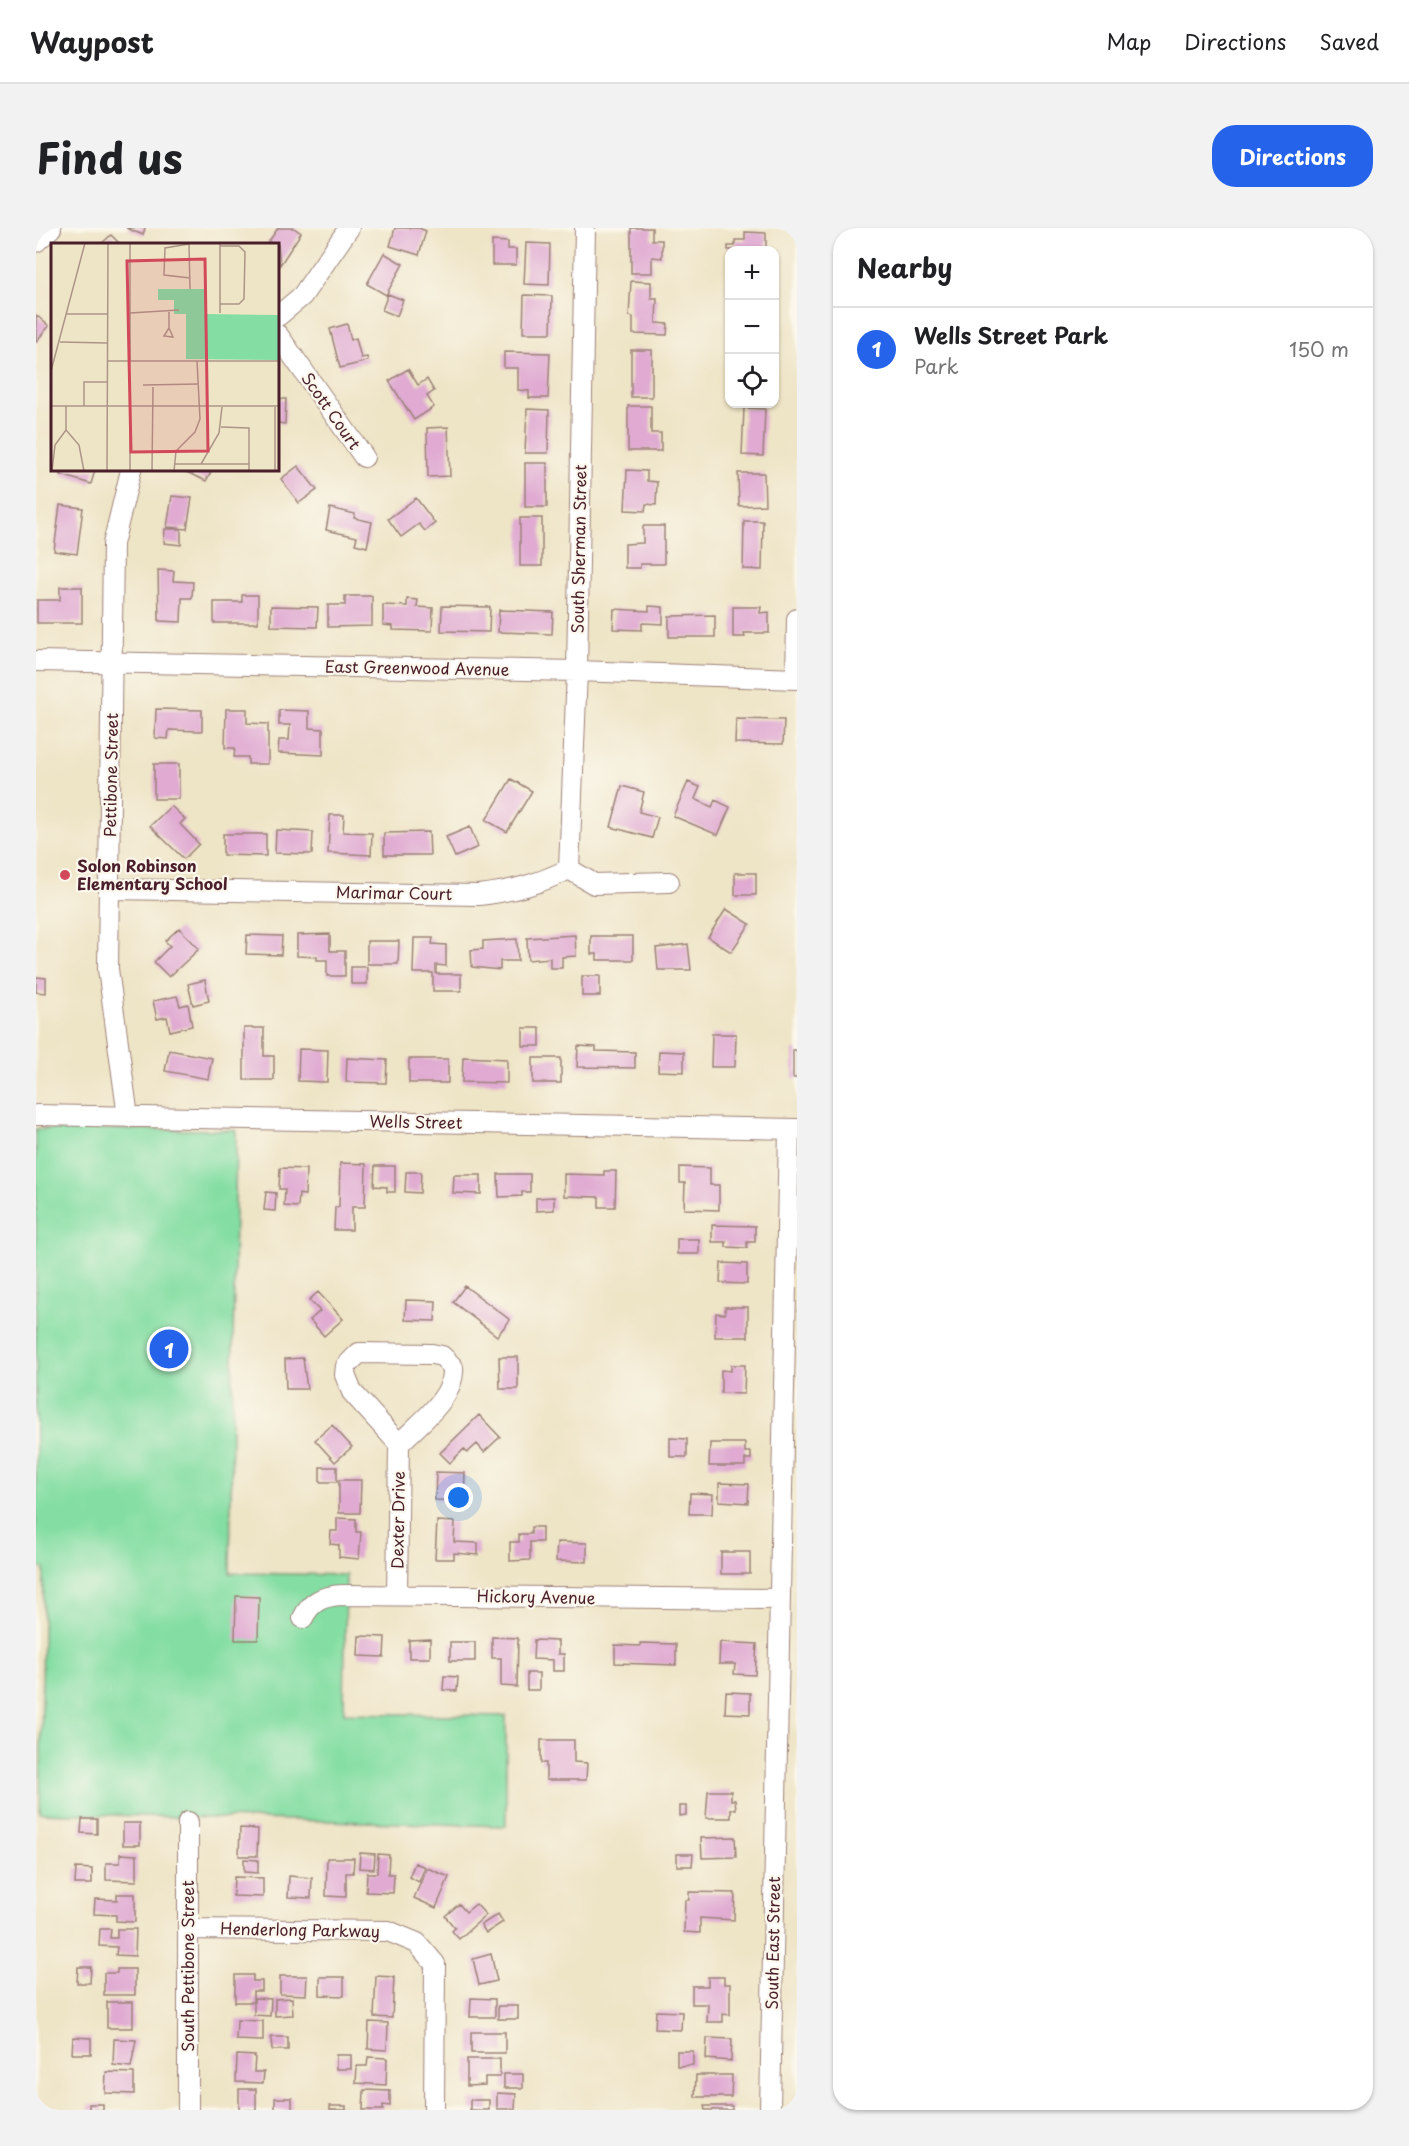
<!DOCTYPE html>
<html lang="en">
<head>
<meta charset="utf-8">
<style>
	body { margin:0; font-family:"Playpen Sans",sans-serif; background:#f2f2f2; color:#202124 }
	.controls { position:absolute; right:18px; top:18px; display:grid; overflow:hidden; border-radius:12px; box-shadow:0 2px 4px #0004 }
	.controls button { width:54px; height:54px; display:grid; place-items:center; padding:0; border:0; border-bottom:2px solid #e0e0e0; background:#fff; color:#202124; font:30px sans-serif }
	.you { position:absolute; left:423px; top:1270px; width:21px; height:21px; margin:-15px; border:4px solid #fff; border-radius:50%; background:#1a73e8; box-shadow:0 0 0 9px #1a73e833 }
	.badge { display:grid; place-items:center; width:39px; height:39px; border-radius:50%; background:#2563eb; color:#fff; font-size:20px; font-weight:700 }
	.pin { position:absolute; translate:-50% -50%; border:3px solid #fff; box-shadow:0 2px 6px #0006 }
	.list { margin:0; padding:0; list-style:none }
	h2 { display:flex; justify-content:space-between; align-items:center; height:78px; margin:0; padding:0 24px; font-size:26px }
	h2 small { font-size:20px; font-weight:400; color:#757577 }
	.list li { display:grid; grid-template-columns:39px 1fr auto; gap:18px; align-items:center; box-sizing:border-box; height:84px; padding:0 24px; border-top:2px solid #e0e0e0 }
	.list b { display:block; font-size:22px; white-space:nowrap }
	.list p { margin:0; font-size:20px; white-space:nowrap; color:#757577 }
	.list em { font-size:20px; font-style:normal; color:#757577 }
	.icon { flex:none; width:33px; height:33px; fill:none; stroke:currentColor; stroke-width:2; stroke-linecap:round; stroke-linejoin:round }
	.map { position:relative; flex:none; width:761px; height:1882px; overflow:hidden; border-radius:24px }
	header { display:flex; align-items:center; gap:36px; box-sizing:border-box; height:84px; padding:0 30px; background:#fff; border-bottom:2px solid #e0e0e0 }
	header strong { font-size:28px }
	nav { display:flex; gap:33px; margin-inline-start:auto; font-size:21px }
	.intro { display:flex; align-items:center; justify-content:space-between; box-sizing:border-box; height:144px; padding:0 36px }
	h1 { margin:0; font-size:42px }
	.button { padding:15px 27px; border-radius:24px; background:#2563eb; color:#fff; font-size:21px; font-weight:700 }
	main { display:flex; gap:36px; padding:0 36px }
	aside { flex:1; background:#fff; border-radius:24px; box-shadow:0 2px 4px #0004 }
	.map>svg:first-child { display:block }
</style>
</head>
<body>
<header>
<strong>Waypost</strong>
<nav><a>Map</a><a>Directions</a><a>Saved</a></nav>
</header>
<div class="intro"><h1>Find us</h1><a class="button">Directions</a></div>
<main>
<div class="map">
<svg width="761" height="1882" viewBox="0 0 761 1882">
	<rect width="100%" height="100%" fill="#fbf7ec"/>
	<filter id="ink" filterUnits="userSpaceOnUse"><feTurbulence type="fractalNoise" baseFrequency=".0167" numOctaves="2"/><feDisplacementMap in="SourceGraphic" scale="12" xChannelSelector="R" yChannelSelector="G"/><feConvolveMatrix kernelMatrix="1 2 1 2 8 2 1 2 1" color-interpolation-filters="sRGB"/></filter>
	<filter id="wash" filterUnits="userSpaceOnUse"><feTurbulence type="fractalNoise" baseFrequency=".008" numOctaves="4" result="noise"/><feDisplacementMap in="SourceGraphic" scale="24" xChannelSelector="R" yChannelSelector="G"/><feGaussianBlur stdDeviation="1.35" result="paint"/><feColorMatrix in="noise" values="0 0 0 0 0 0 0 0 0 0 0 0 0 0 0 0 0 1.4 0 .05"/><feComposite in="paint" operator="in"/></filter>
	<g filter="url(#wash)">
		<rect width="100%" height="100%" fill="#eee4c6"/>
		<path fill="#84dea3" stroke="#677e67" stroke-width="1.5" d="M0 901 200 902 194 1345 310 1347 308 1485 470 1488V1598L4 1585 8 1340 0 1339Z"/>
		<g id="blocks">
			<path fill="#e0aad2" d="M90 0H109L107 7Z
				M242 0H258L265 5 244 37 242 16H231Z
				M359 0H383L390 3 383 27 354 18Z
				M595 0H616V12H626V30L616 29V45H595Z
				M709 4 730 5V22H692V18H699V12H709Z
				M75 7 84 16H65Z
				M456 13 472 14V21H480V37H456Z
				M490 15 514 16 513 57 488 56Z
				M348 25 367 36 350 67 331 56Z
				M595 53 615 54V70H621L620 95 632 96 631 107 597 106V89L593 88Z
				M352 66 367 72 361 88 346 82Z
				M488 67 516 68 515 105H487Z
				M0 87 13 98 0 114Z
				M311 96 315 112 320 110 325 130 331 129 332 133 304 140 294 101Z
				M595 122H616V169H595Z
				M468 124 514 125 512 170H493V163L482 162V140H468Z
				M372 141 382 157 391 151 398 163 391 168 398 179 378 192 353 153Z
				M242 171H250L249 196 242 195Z
				M592 178H615V205H625V223H592Z
				M708 180 729 181 727 228 706 227Z
				M491 181 513 182 512 225H489Z
				M412 199 414 248 392 249 391 200Z
				M489 235H511V279H489Z
				M262 238 281 262 263 275 245 251Z
				M27 242H59L55 256 25 247Z
				M152 242H176L170 253 150 244Z
				M591 242 611 243V253L621 254 620 277 610 276 609 283 589 282Z
				M702 245H728L729 277 703 278Z
				M136 268 156 270 151 301 131 299Z
				M380 270 399 295 389 303 383 296 365 309 352 291Z
				M24 277 47 280 41 326 18 323Z
				M294 280 319 286 318 290 336 294 331 319 319 316 321 309 290 302Z
				M484 290H506V338H484Z
				M708 293H727L726 342 707 341Z
				M607 298H628V336H604V340H589V316L607 315Z
				M129 301H145V317L128 315Z
				M122 342 138 343 137 353 157 354 156 370H146L145 394 123 393Z
				M24 359H46V395H1V372H24Z
				M206 367H222V395H178V374H206Z
				M309 368H336V398L292 399V377H309Z
				M371 371 382 372 381 379 397 380 396 403 357 402V398L347 397V377L371 378Z
				M235 378 282 379 281 399 235 398Z
				M406 378 454 379 453 404 405 403Z
				M613 378 627 379V396L606 395V402L577 401 578 381 613 383Z
				M697 379H725L724 385 733 384V405H708L709 409H697Z
				M463 382 517 384 516 406 462 404Z
				M679 387V409H633V388Z
				M120 481 166 482V503L133 502 132 511 119 510Z
				M190 481H211V495L232 496V536H212V529H198L199 520H189Z
				M243 482 273 483V500L287 501V527L242 525 243 512H253L254 497H243Z
				M700 491 748 492 747 516 699 515Z
				M118 536H143V571H118Z
				M475 551 496 563 471 604 450 592Z
				M652 554 664 559 659 571 676 579 679 572 694 579 682 607 637 588Z
				M586 558 608 564 603 584 622 589 616 610 575 599Z
				M135 578 149 591 144 596 163 616 148 631 114 598Z
				M294 587H308L307 604 336 605 335 627 292 625Z
				M434 599 442 619 419 629 410 609Z
				M240 602 277 604 276 626 239 625Z
				M393 604 394 627H348V605Z
				M187 606H230V628L187 627Z
				M699 645H720V667H699Z
				M690 681 714 696 695 724 672 709Z
				M143 700 163 721 133 749 118 734 134 718 129 713Z
				M294 706V723H309V748H291V732H281V729L261 728V707Z
				M211 707 246 708 245 727 210 726Z
				M539 707 540 728 526 729V740H514V730L492 732 491 710Z
				M555 708H597V732H561V726H555Z
				M378 710H397L396 716 410 717V738L400 737V746H425V763H397V745H377Z
				M481 711 482 733H464V742L436 739 435 722 447 721V713Z
				M331 713H363L362 736H331Z
				M652 716 655 742H622L620 720Z
				M315 739H331V756H315Z
				M546 748H564V768H546Z
				M0 749 10 750V765L0 764Z
				M169 752 173 773 157 777 152 756Z
				M141 768 144 778 152 776 156 798 134 803 131 789 121 791 117 773Z
				M208 800H228V828H238V852H208Z
				M487 800H504V818H487Z
				M676 806H700L699 839H675Z
				M542 818 560 819V823L599 824V840L541 839Z
				M263 821 292 822 291 854 262 853Z
				M133 822 176 830 172 851 129 843Z
				M757 822H761V850H757Z
				M623 823 648 824V844L622 843Z
				M427 829 471 831V855L426 854Z
				M311 830 351 832 350 855 310 854Z
				M497 830H525V855H497Z
				M373 831H412V855H373Z
				M304 935 330 936 329 979H316V1002H298L299 979H303Z
				M339 938H359V964H351V959L338 958Z
				M644 939 674 940V957H683V982L648 981 649 955H644Z
				M244 940 270 941 269 967 263 966 262 979 248 978 249 961H243Z
				M568 943H580L579 979H563V969L528 968V946L568 947Z
				M370 944H385L384 965 369 964Z
				M462 946H494V964H486V968L463 969Z
				M418 947H445V966L417 965Z
				M230 964 240 965 239 983 228 982Z
				M518 969V982L500 983V970Z
				M676 997 719 998V1014H711V1020L690 1019V1014H676Z
				M641 1011H663V1026H641Z
				M685 1035 711 1036V1056L684 1055Z
				M429 1058 474 1092 461 1108 417 1074Z
				M282 1064 307 1091 288 1108 274 1092 284 1083 273 1072Z
				M370 1072 400 1073 399 1093 369 1092Z
				M689 1079H712V1109H679L680 1085 689 1086Z
				M463 1129H482V1161H464Z
				M267 1130 271 1161H250L249 1131Z
				M695 1137H709L708 1166 685 1165V1142L695 1143Z
				M443 1187 464 1209 448 1224 441 1216 431 1225 428 1221 414 1235 404 1225Z
				M296 1197 316 1219 299 1234 279 1212Z
				M634 1210 651 1211V1229H634Z
				M674 1215H709V1224H715V1231H709V1238H673Z
				M284 1239H301V1254H284Z
				M400 1244 429 1245 428 1273 399 1272Z
				M303 1252H325L324 1285H303Z
				M683 1255 713 1256 712 1275 683 1273Z
				M654 1265 677 1266 676 1286H653Z
				M301 1290 320 1291V1304H325L323 1331 303 1329V1317L294 1316 295 1303H301Z
				M401 1293 419 1294 418 1314 442 1315V1327L418 1325V1331H399Z
				M495 1299H506V1314H494V1332L474 1333V1314H483V1306H495Z
				M521 1314 551 1315V1334L520 1333Z
				M685 1324H714V1346H685Z
				M200 1368 223 1369 222 1412H199Z
				M323 1408 349 1409 348 1429 322 1428Z
				M456 1409 482 1410 481 1459 465 1458V1430H456Z
				M394 1411V1430H373V1412Z
				M498 1412 522 1413V1426H528V1443H517V1432L497 1431Z
				M414 1414H439V1433H414Z
				M684 1414 721 1416 719 1447 698 1446 699 1436H683Z
				M604 1415 640 1416V1437L579 1435V1417L604 1418Z
				M491 1445H503V1462H491Z
				M408 1448 422 1449 421 1463 407 1462Z
				M690 1464 714 1465V1486L689 1485Z
				M505 1512H538V1534L551 1535 550 1552H510V1535H505Z
				M672 1563H695V1572H699L700 1581H695V1590H670Z
				M643 1578H650V1587L643 1588Z
				M46 1591H61V1606L45 1605Z
				M87 1595H104V1617H87Z
				M204 1600 222 1601 221 1628H203Z
				M699 1609 700 1629 666 1630 665 1610Z
				M324 1625 339 1626 338 1641 323 1640Z
				M84 1626 101 1627V1653L70 1652V1635H84Z
				M342 1626 353 1627 352 1646H358L357 1665 330 1664 331 1645H341Z
				M641 1626H657L656 1638H641Z
				M291 1630H318L317 1645H310V1669L290 1668Z
				M208 1631 222 1632V1645L208 1644Z
				M379 1635 389 1639 383 1654 373 1649Z
				M40 1640 56 1641V1656H39Z
				M391 1640 413 1649 400 1680 378 1670Z
				M253 1648 276 1650 275 1670 252 1669Z
				M198 1649 227 1650V1669L197 1668Z
				M653 1664 699 1665 698 1692 664 1690V1705L648 1704 649 1672H653Z
				M81 1666H99V1694L80 1693V1687L58 1686 59 1671 81 1672Z
				M423 1676 430 1684 440 1676 450 1687 423 1711 416 1703 419 1700 409 1688Z
				M462 1686 467 1694 450 1705 445 1697Z
				M64 1701H75L74 1710H81V1701H100L99 1728 80 1727 81 1719 63 1718Z
				M455 1726 461 1753 443 1757 437 1731Z
				M42 1739H55L54 1755H41Z
				M81 1741H99V1767H68V1745H81Z
				M199 1747H217V1753H226V1763H217V1774H199Z
				M244 1748H271L270 1767 244 1766Z
				M340 1748 358 1749 356 1790 338 1789Z
				M284 1749H308V1768L284 1767Z
				M672 1749H688V1756H694V1787L687 1786V1794H671L672 1776H656V1758H672Z
				M218 1770 235 1771 234 1788 218 1787Z
				M256 1770 257 1787 239 1788V1771Z
				M435 1770 459 1771V1789H434Z
				M71 1774H97V1800H71Z
				M462 1778H482V1791H462Z
				M620 1783 646 1784 645 1802 619 1801Z
				M201 1792 227 1793V1813L200 1812Z
				M333 1794 352 1795 351 1822 332 1821Z
				M435 1804H469V1825H435Z
				M37 1809 55 1810V1826H36Z
				M235 1809H252V1822H236Z
				M671 1810 696 1811 695 1833 670 1831Z
				M78 1811 100 1812 95 1839 77 1837Z
				M641 1823H657V1837L641 1838Z
				M201 1827 219 1828 218 1844H228L227 1855 200 1854Z
				M300 1827H315V1841H300Z
				M332 1829 351 1830 350 1857 320 1855 321 1838H331Z
				M431 1831H464V1849H449V1857L431 1858Z
				M70 1844 98 1845V1866L69 1865Z
				M468 1846H487V1860H468Z
				M660 1847H696L695 1869H659Z
				M203 1861H220V1882H203Z
				M328 1862 354 1863V1878L347 1877V1882H327Z
				M461 1865 480 1866 479 1881H461Z
				M239 1870H256V1882H239Z
				M434 1872H453V1882H434Z
				M53 1876H67V1882H53Z
				M294 1878H310V1882H294Z
				M668 1878H696V1882H669Z"/>
		</g>
	</g>
	<g filter="url(#ink)">
		<use href="#blocks" fill-opacity="0" stroke="#9c8278" stroke-width="1.5"/>
		<g fill="none" stroke-linecap="round" stroke-linejoin="round">
			<defs>
				<path id="minor" d="M0 14 15 0
					M242 88 266 68 313 0
					M242 107 328 229
					M0 433 541 443 761 451
					M760 451 761 391
					M533 641 541 443 549 0
					M533 641 558 656 633 654
					M74 661 443 667C477 663 503 656 533 641
					M0 887 761 901
					M92 889 72 741 77 316 95 242
					M361 1367 363 1216C382 1196 420 1169 417 1139L406 1128 396 1126 323 1125 310 1138 309 1147 316 1164 363 1216
					M267 1390C275 1373 287 1368 306 1367L744 1371
					M152 1701 352 1703 381 1715 399 1736 398 1882
					M152 1882V1594
					M734 1882 753 901"/>
			</defs>
			<use href="#minor" stroke="#9c8278" stroke-width="22"/>
			<use href="#minor" stroke="#fff" stroke-width="20"/>
		</g>
	</g>
	<circle fill="#d1495b" stroke="#fbf7ec" stroke-width="2" cx="29" cy="647" r="6"/>
	<g text-anchor="middle" stroke-width="4.5" stroke-linejoin="round" paint-order="stroke">
		<g font-size="16" fill="#4a1f2b" stroke="#fbf7ec">
			<text transform="translate(295 183) rotate(55)" y="6">Scott Court</text>
			<text transform="translate(543 321) rotate(-89)" y="6">South Sherman Street</text>
			<text transform="translate(381 440) rotate(1)" y="6">East Greenwood Avenue</text>
			<text transform="translate(75 547) rotate(-89)" y="6">Pettibone Street</text>
			<text transform="translate(358 665) rotate(1)" y="6">Marimar Court</text>
			<text transform="translate(380 894) rotate(1)" y="6">Wells Street</text>
			<text transform="translate(362 1292) rotate(-89)" y="6">Dexter Drive</text>
			<text transform="translate(500 1369) rotate(1)" y="6">Hickory Avenue</text>
			<text transform="translate(264 1702) rotate(1)" y="6">Henderlong Parkway</text>
			<text transform="translate(737 1715) rotate(-89)" y="6">South East Street</text>
			<text transform="translate(152 1738) rotate(-90)" y="6">South Pettibone Street</text>
		</g>
		<g font-size="16" font-weight="bold" fill="#4a1f2b" stroke="#fbf7ec" text-anchor="start">
			<text x="41" y="644">Solon Robinson<tspan x="41" dy="18">Elementary School</tspan></text>
		</g>
	</g>
	<g transform="translate(15 15)">
		<rect width="228" height="228" fill="#eee4c6"/>
		<path d="M107 46H154V71L228 72V117L135 116V71H123V57H107Z" fill="#84dea3"/>
		<path fill="none" stroke="#ac9588" stroke-width="1.5" d="M138 1 114 5 113 32 139 35M138 1 139 46M169 61H188L193 56 194 9 188 3H169M118 69V85L113 93 122 94 118 85M79 70 128 67M169 70V0M16 71H56M9 99 56 100M79 117V0M56 118H228M0 128 34 0M92 142 148 141M0 163H228M33 163V139H56M224 164V228M170 184 198 185V228M15 187 28 202 33 228M123 221H198M150 221 168 190 171 164M1 228 4 202 15 187V163M56 228 57 0M79 228V163M101 228 102 144M123 228 125 208 144 189 149 176 146 118"/>
		<path fill="#d1495b" fill-opacity="0.15" stroke="#d1495b" stroke-width="3" d="M154 16 157 208 80 209 76 18Z"/>
		<rect width="228" height="228" fill="none" stroke="#4a1f2b" stroke-width="3"/>
	</g>
</svg>
<div class="controls">
<button>+</button>
<button>−</button>
<button><svg class="icon" aria-label="locate" viewBox="0 0 24 24"><circle cx="12" cy="12" r="6"/><path d="M12 2v4M12 18v4M2 12h4M18 12h4"/></svg></button>
</div>
<div class="you"></div>
<div class="pin badge" style="left:133px;top:1121px">1</div>
</div>
<aside>
<h2>Nearby<small></small></h2>
<ul class="list">
<li><span class="badge">1</span><div><b>Wells Street Park</b><p>Park</p></div><em>150 m</em></li>
</ul>
</aside>
</main>
</body>
</html>
